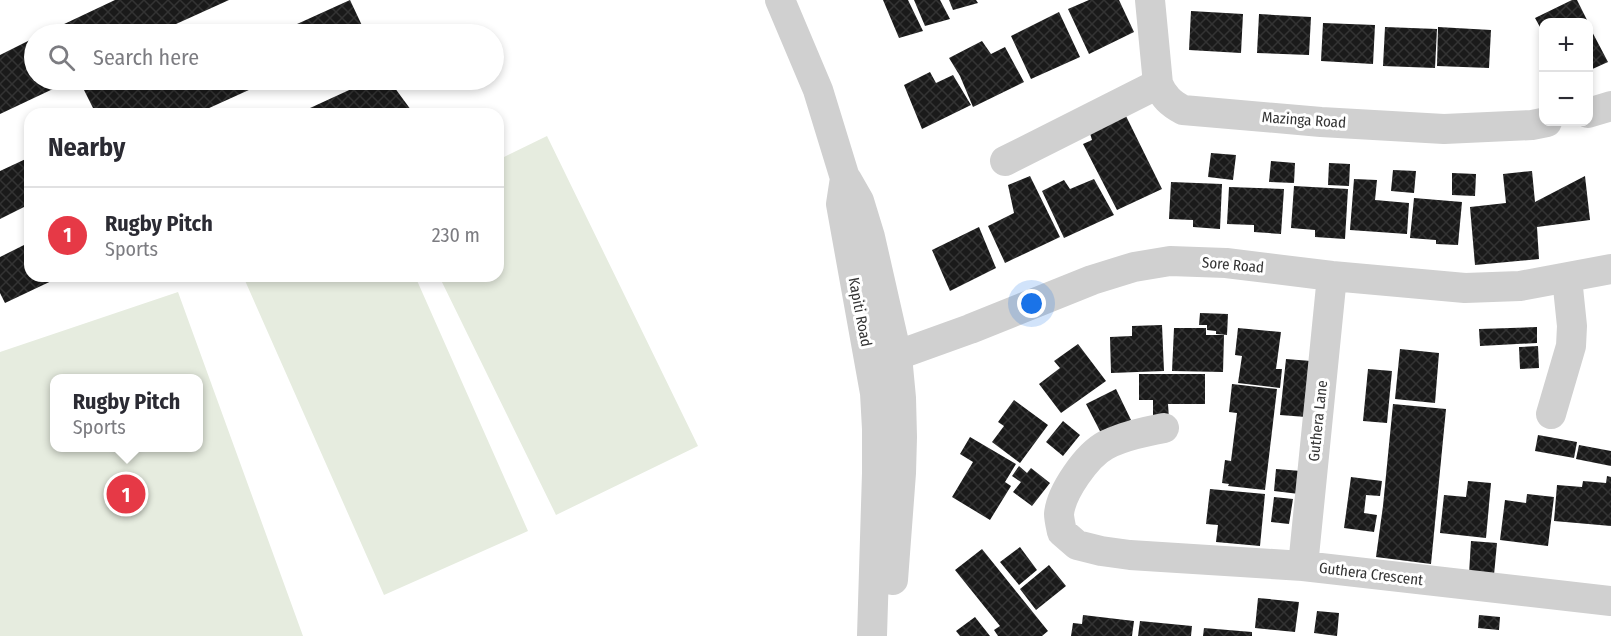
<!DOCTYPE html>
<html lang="en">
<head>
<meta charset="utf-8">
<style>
	body { margin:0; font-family:"Fira Sans Condensed",sans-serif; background:#f7f7f7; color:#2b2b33 }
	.controls { position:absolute; right:18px; top:18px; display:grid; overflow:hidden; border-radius:12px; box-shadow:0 3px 9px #0003 }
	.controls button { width:54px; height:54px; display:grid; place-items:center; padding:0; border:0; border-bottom:2px solid #e1e1e2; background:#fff; color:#2b2b33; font:30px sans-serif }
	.you { position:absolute; left:1032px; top:304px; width:21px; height:21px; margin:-15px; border:4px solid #fff; border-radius:50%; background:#1a73e8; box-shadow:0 0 0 9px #1a73e833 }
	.badge { display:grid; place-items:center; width:39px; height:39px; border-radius:50%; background:#e63946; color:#fff; font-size:20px; font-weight:700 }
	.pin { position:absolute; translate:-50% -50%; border:3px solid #fff; box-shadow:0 2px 6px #0006 }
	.popup { position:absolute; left:50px; top:374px; width:153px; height:78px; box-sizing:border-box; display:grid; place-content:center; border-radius:12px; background:#fff; filter:drop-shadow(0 2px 4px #0005); font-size:20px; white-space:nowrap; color:#7c7c81 }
	.popup b { font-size:22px; color:#2b2b33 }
	.popup::after { content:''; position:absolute; left:50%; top:100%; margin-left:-12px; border:12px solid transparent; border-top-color:#fff }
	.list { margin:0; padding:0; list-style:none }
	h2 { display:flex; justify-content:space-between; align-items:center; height:78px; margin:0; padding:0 24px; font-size:26px }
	h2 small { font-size:20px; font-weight:400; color:#7c7c81 }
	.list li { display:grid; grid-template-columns:39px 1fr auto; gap:18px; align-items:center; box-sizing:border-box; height:96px; padding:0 24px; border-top:2px solid #e1e1e2 }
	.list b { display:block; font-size:22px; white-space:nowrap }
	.list p { margin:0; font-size:20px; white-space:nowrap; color:#7c7c81 }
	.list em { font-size:20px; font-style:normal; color:#7c7c81 }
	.icon { flex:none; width:33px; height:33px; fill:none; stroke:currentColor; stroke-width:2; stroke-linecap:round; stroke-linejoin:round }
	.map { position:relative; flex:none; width:1611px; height:636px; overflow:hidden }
	.search { position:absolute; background:#fff; box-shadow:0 3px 9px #0003; left:24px; top:24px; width:480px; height:66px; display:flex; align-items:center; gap:15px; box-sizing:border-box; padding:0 21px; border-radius:33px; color:#7c7c81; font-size:22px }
	.panel { position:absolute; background:#fff; box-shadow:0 3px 9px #0003; left:24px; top:108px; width:480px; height:174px; border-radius:18px }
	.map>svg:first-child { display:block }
</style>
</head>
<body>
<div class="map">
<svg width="1611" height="636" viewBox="0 0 1611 636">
	<defs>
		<pattern id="building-cross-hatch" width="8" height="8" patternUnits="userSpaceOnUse" patternTransform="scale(1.5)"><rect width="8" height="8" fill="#1a1a1a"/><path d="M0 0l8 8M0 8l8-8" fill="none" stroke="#333"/></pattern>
	</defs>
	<rect width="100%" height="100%" fill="#fff"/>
	<path fill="#e6ecdf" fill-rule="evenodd" d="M547 136 698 446 556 515 439 276H498V160Z
		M243 276H415L528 531 384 595Z
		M178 292 303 636H0V352ZM54 378H198V448H54Z"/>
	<path fill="url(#building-cross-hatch)" d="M115 0H229L154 34H43Z
		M350 0 366 34H275Z
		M883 0H908L923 31 899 38Z
		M914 0H940L950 19 925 26Z
		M949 0H976L978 3 953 10Z
		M1089 0H1119L1134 32 1089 54 1068 9Z
		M1572 0H1577L1588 22H1544V40L1541 36V29L1535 18Z
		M1191 11 1243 14 1241 53 1189 50Z
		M1059 12 1080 57 1031 79 1011 36Z
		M1259 14 1311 17 1309 55 1257 53Z
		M1323 23 1375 25 1373 64 1321 61Z
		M1588 24 1608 62 1588 71Z
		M1385 27 1437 29 1435 68 1383 66Z
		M1438 27 1491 30 1489 68 1437 66Z
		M34 38V80H72L0 114V55Z
		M982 41 991 54 1005 47 1024 82 973 107 960 76 949 58Z
		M930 72 936 83 953 75 971 105 922 129 904 85Z
		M79 80H157L161 87 177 80H271L196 114H96Z
		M371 80H389L411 110 402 114H297Z
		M1125 114 1162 189 1117 210 1083 144 1092 140 1089 130Z
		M1211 153 1236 155 1233 180 1208 177Z
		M30 157V204L0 219V171Z
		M1271 161 1295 163 1294 183 1269 182Z
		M1329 163 1350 164 1349 186 1328 185Z
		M1393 170 1416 171 1414 193 1391 191Z
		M1532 171 1535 202 1585 176 1590 220 1537 227 1539 259 1475 265 1470 207 1506 203 1503 174Z
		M1452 173 1476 174 1475 196 1452 195Z
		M1030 176 1060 237 1005 263 988 226 1014 213 1008 185Z
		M1094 179 1114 215 1064 238 1042 191 1064 180 1070 189Z
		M1354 179 1377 180 1375 200 1409 203 1407 234 1350 230Z
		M1171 182 1222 184 1220 229 1193 227V220L1169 219Z
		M1294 186 1348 189 1345 239 1315 237V230L1291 228Z
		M1229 187 1284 189 1281 234 1254 232V225L1227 224Z
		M1414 198 1462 202 1458 245 1436 244V240L1410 238Z
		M979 227 996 268 950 291 932 250Z
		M30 242V276H62L5 303 0 293V257Z
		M1200 313 1228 314 1227 335 1216 334V331L1207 330V325H1199Z
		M1162 325 1164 371 1111 373 1110 337 1132 336V326Z
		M1537 327V343L1480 346 1479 329Z
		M1174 328H1206V335H1224L1223 372 1172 371Z
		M1238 328 1281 332 1276 369H1282L1280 388 1238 383 1242 356 1235 355Z
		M1078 344 1106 381 1061 413 1039 384 1060 368 1054 361Z
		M1538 346 1539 368 1520 369 1519 347Z
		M1400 349 1439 353 1435 403 1395 399Z
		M1286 359 1311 361 1306 417 1280 415Z
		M1368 369 1392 371 1387 423 1363 421Z
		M1139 374H1205V404H1168L1169 419H1153V400H1139Z
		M1232 384 1277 389 1265 490 1228 486 1229 484 1222 483 1225 460 1231 461 1237 413 1229 412Z
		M1116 389 1131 420 1102 435 1086 404Z
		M1014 400 1048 425 1020 463 992 442 1004 426 998 422Z
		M1393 404 1446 409 1431 564 1376 557 1383 506Z
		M1063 421 1080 435 1063 456 1046 442Z
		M1538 435 1577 442 1574 458 1535 451Z
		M970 437 1016 464 1005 482 1011 486 990 520 952 497 973 462 960 454Z
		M1579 445 1611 451V466L1576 459Z
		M1019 466 1027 473 1031 468 1050 483 1032 506 1013 492 1021 482 1012 476Z
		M1276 469 1301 471 1299 494 1274 491Z
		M1607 476 1611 477V526L1554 521 1557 485 1582 487 1583 481 1606 483Z
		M1351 477 1382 481 1380 496 1366 495 1364 513 1377 515 1374 532 1344 528Z
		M1468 481 1491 483 1486 538 1440 533 1444 495 1466 497Z
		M1210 489 1265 494 1260 546 1216 542 1218 525 1206 524Z
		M1527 494 1554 497 1548 546 1500 540 1505 500 1526 503Z
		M1274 497 1293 499 1289 524 1271 522Z
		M1471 541 1497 543 1494 575 1469 574Z
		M1020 547 1037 570 1019 585 1000 562Z
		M982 549 1048 631 1042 636H998L994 630 1000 626 955 570Z
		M1049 565 1066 586 1036 610 1020 589Z
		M1258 598 1299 602 1295 632 1255 628Z
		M1317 611 1339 613 1337 636 1314 633Z
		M1083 615 1134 621 1132 636H1071L1073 623 1082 624Z
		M1479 615 1500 617 1499 630 1478 628Z
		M975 617 990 636H960L956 631Z
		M1140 621 1192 626 1191 636H1138Z
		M1204 628 1252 632V636H1203Z"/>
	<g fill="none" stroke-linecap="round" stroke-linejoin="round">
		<path stroke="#d0d0d0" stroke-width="30" d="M780 0 818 90 845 178 841 204 875 393 877 429V473L872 636
			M1150 0 1158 84C1164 97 1170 103 1183 110L1321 122 1444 129 1532 125 1547 122
			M1588 113 1611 106
			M1005 161 1158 84
			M847 180 859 201 870 237 897 356 901 398 902 437 901 473 893 580
			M870 365 970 329 1092 280 1134 267 1170 261 1226 263 1332 276 1465 288 1520 286 1611 269
			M1551 414 1571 346 1572 326 1567 278
			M1164 428C1144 432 1124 436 1106 445 1087 455 1061 492 1059 514 1059 519 1061 527 1062 532L1077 545 1101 551 1130 555 1303 566 1611 601
			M1303 566 1332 276"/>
	</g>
	<g text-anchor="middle" stroke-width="6" stroke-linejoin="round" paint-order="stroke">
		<g font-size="15" fill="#333" stroke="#fff">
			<text transform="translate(1304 120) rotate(4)" y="5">Mazinga Road</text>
			<text transform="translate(1233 265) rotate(5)" y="5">Sore Road</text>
			<text transform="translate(860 312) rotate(79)" y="5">Kapiti Road</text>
			<text transform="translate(1318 421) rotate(-84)" y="5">Guthera Lane</text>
			<text transform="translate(1371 574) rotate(7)" y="5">Guthera Crescent</text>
		</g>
	</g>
</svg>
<div class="controls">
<button>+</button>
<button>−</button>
</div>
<div class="you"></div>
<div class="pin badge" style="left:126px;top:494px">1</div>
<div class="popup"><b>Rugby Pitch</b>Sports</div>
<div class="search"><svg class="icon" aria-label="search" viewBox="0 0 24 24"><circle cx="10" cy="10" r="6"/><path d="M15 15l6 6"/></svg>Search here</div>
<section class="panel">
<h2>Nearby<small></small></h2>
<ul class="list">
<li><span class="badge">1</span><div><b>Rugby Pitch</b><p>Sports</p></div><em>230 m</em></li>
</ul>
</section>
</div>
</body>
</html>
